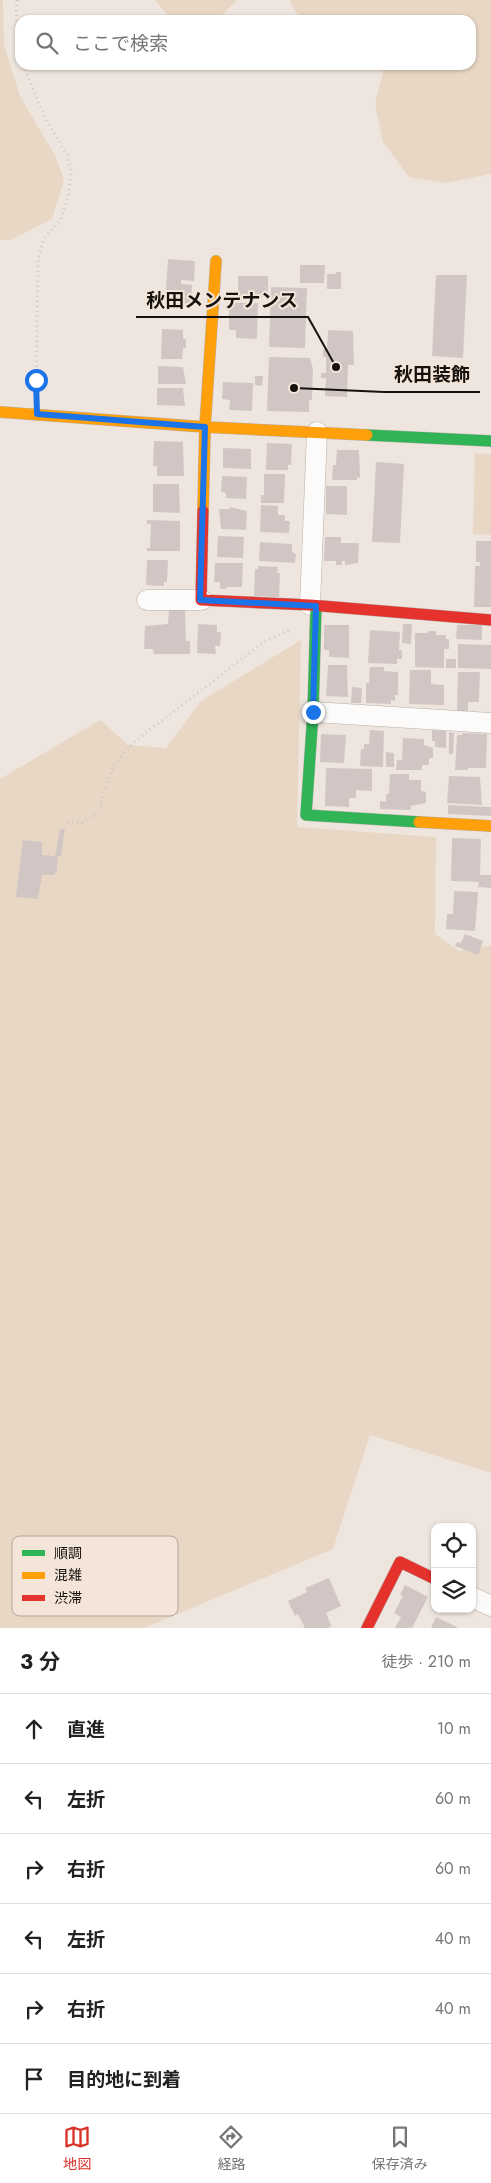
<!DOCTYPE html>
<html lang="ja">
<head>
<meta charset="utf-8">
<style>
	body { margin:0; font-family:Jost,"Noto Sans JP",sans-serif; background:#f6f6f6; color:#222 }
	.controls { position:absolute; right:15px; bottom:15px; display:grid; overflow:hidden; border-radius:10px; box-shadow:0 1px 4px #0004 }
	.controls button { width:45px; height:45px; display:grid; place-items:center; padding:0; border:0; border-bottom:1px solid #e0e0e0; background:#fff; color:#222; font:25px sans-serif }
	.stop { position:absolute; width:15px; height:15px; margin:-11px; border:4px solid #1a73e8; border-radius:50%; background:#fff }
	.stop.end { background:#1a73e8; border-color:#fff; box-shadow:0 1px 5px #0008 }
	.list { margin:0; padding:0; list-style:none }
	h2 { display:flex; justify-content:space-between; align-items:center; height:65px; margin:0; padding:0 20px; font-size:21px }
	h2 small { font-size:16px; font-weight:400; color:#767676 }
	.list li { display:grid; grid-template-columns:32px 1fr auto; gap:15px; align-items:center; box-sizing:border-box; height:70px; padding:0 20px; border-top:1px solid #e0e0e0 }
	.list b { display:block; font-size:19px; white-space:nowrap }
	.list em { font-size:16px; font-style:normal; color:#767676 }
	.icon { flex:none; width:28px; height:28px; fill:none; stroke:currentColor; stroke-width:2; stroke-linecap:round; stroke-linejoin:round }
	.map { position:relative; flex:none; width:491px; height:1628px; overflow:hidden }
	.search { position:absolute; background:#fff; box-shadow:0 1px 4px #0004; left:15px; right:15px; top:15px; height:55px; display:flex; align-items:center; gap:12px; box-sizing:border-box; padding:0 18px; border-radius:15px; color:#767676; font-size:19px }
	.sheet { height:485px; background:#fff }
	nav { display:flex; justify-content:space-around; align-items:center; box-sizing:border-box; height:70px; border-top:1px solid #e0e0e0; background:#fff; font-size:14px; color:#767676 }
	nav a { display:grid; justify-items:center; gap:2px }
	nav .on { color:#d93025 }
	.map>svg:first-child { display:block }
</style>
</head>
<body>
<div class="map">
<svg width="491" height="1628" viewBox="0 0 491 1628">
	<rect width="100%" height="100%" fill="#eee6de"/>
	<path fill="#e9d7c5" d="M0 0H3L4 45 20 96 56 157 64 180 52 219 11 240H0Z
		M155 0H237L217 20H172Z
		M289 0H491V174L446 183 409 177 383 142 375 104 383 72 380 65H471V20H308L296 12Z
		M475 453 491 454V535L473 534Z
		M301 640 297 827 436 837 435 934 459 951 491 945V1473L370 1435 333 1549 144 1628H0V779L100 720 128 745 166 748 201 701Z"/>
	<path fill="#d2c6c5" d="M168 259 195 261 194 281 181 280V284L192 285 191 304 165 303Z
		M300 265H325L324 283H300Z
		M336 272H341V289H327V274H336Z
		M436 275H467L463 358 432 356Z
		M238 276H268V297H238Z
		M271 287 307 288 305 348 269 347Z
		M229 303H258L257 339 236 338V330H229Z
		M162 329 183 330V339H186V348H183L182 359H161Z
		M328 330 353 331 354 365H348L347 397 325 396 326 378H321V373H326V357H323V349L327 350Z
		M269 357 310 358 313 369 312 400H309V412L267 411Z
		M158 366 183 367 186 384H158Z
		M255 376H263L262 386 255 385Z
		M223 382 253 383 252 411 229 410 230 400 222 399Z
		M157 388H183L185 406 157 405Z
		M154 441 183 442 184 476H157V466H153Z
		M267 443 292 444 291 465H288V470H266Z
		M223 448 251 449V469L223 468Z
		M337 450H359L360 478 357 477V480H332L333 465H336Z
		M376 462 404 464 400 543 372 542Z
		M264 474H285L284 503H261V495H264Z
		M222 476 247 477 246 499 226 498V493L221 492Z
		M153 484H179L180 513 153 512Z
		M326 486H347V515L326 514Z
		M261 505 278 506V515H285V521H290L289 533 260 532Z
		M230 507 247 511 246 530 221 529 219 509H230Z
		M147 520 180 521V551H147V548H150L151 524H147Z
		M218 536 244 537 243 558 217 557Z
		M325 537H341V543H359L358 563 345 565V561H342V565H336V561H324Z
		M476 541H491V607H474L475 566H480V562H476Z
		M260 542 292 544V552L296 554 295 563 259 561Z
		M147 560H168L167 582H164V586L146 585Z
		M215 563H243L242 587H226V589H220V582H214Z
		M258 566 278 567 277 573H280L279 597 254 596 255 569H258Z
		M169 608 185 609 186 641H190V654H154L153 649H144L145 626 168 624Z
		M198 624 217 625V632H221L220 646H215L216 654 197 653Z
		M403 624H412L411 644 402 643Z
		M324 625H349V658L329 657V650H324Z
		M457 625H482V640L456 639Z
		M370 630 400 632 399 650H402V659H397V664L368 663Z
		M428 631H436V635H446V639H449V649H444V668L415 667V633H428Z
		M458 644 491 645V669L458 668Z
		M446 659H456V668H446Z
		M328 665H347L348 697 326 696Z
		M370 667H384V671L398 672V695H395V701L391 700V704L366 703V683H369Z
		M410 670H431V684L444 685V705L409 704Z
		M458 672H480L479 702H468V711H457Z
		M352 687 362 688 361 703H351Z
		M370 730 384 731 383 767 360 766 361 749H364V744H369Z
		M432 730 446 731V748L435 747V741H432Z
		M449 732 454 733 453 754H449Z
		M463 733 487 734 486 768H468V770H455L457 735H462Z
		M321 734 346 735 344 763 320 762Z
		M403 738 424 739V745L433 748V758H429V765H422V770H396L397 760H402Z
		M386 752 394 753V767H386Z
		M326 768 372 769V791L356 790V798H349V807L325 806Z
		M390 774H409V780H421V791L426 792V803L411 806V810L380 809V801L386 802V794H389Z
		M449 776 480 777 482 805 447 803Z
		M448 805 491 807V816L448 814Z
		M60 829H65L61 856H58L57 871 53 875H42L38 899 16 897 23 840 42 842V855L55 856Z
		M452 838 481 839 480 875H491V888L478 887 479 882 451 881Z
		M454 891 478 892 475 931 446 929 447 914H453Z
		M465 934 483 941 478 955 455 946 457 942 461 943Z
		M329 1578 341 1606 326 1613 331 1625 329 1628H305L298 1614 295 1616 288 1601 307 1592 305 1588Z
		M405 1585 428 1597 412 1628H395L401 1617 394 1613 403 1596 400 1595Z
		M436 1617 457 1627V1628H431Z"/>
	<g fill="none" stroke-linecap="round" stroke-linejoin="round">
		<defs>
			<path id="street" d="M147 600H202
				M310 605 317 432
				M313 712 491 723
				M472 1597 491 1606"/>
			<path id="fast" d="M367 435 491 441
				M316 606 313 712 306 815 419 822"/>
			<path id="slow" d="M0 412 205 427 367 435
				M203 511 205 427 216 261
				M419 822 491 826"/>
			<path id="jam" d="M203 511 201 600 310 605 491 620
				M367 1628 400 1562 435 1579"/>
		</defs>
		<use href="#street" stroke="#b6b0aa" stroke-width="21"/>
		<use href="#fast" stroke="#b6b0aa" stroke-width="12"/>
		<use href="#slow" stroke="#b6b0aa" stroke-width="12"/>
		<use href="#jam" stroke="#b6b0aa" stroke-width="12"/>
		<path stroke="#cac8c6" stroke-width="3" stroke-dasharray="1 4" stroke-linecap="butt" d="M17 0 16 35 20 53
			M23 65 44 116 67 155 71 174 68 197 61 219 44 239 38 258 36 391
			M67 822 82 823 100 810 104 792 114 765 133 743 264 642 292 629"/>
		<use href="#street" stroke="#fcfbfa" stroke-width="20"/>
		<use href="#fast" stroke="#30b455" stroke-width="11"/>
		<use href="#slow" stroke="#ff9f0a" stroke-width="11"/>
		<use href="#jam" stroke="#e5322d" stroke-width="11"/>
	</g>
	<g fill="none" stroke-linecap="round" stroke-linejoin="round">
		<path stroke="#1a73e8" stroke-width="6" d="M36 380 37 414 205 427 200 600 316 606 313 712"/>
	</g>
	<rect x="12" y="1536" width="166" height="80" rx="8" fill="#f4e5d8" stroke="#b1a59b" stroke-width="1"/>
	<rect x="22" y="1550" width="23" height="6" fill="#30b455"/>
	<rect x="22" y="1572" width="23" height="7" fill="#ff9f0a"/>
	<rect x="22" y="1595" width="23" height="6" fill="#e5322d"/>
	<g font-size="14" fill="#16110d">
		<text x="54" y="1558">順調</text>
		<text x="54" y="1580">混雑</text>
		<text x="54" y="1603">渋滞</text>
	</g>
	<path fill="none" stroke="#16110d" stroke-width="2" d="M336 367L308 317H136M294 388L384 392H480"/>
	<g fill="#16110d" stroke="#f4e5d8" stroke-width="2">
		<circle cx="336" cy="367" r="5"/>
		<circle cx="294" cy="388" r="5"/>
	</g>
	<g font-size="19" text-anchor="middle" font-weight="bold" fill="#16110d" stroke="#f4e5d8" stroke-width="4" stroke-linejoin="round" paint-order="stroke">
		<text x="222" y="307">秋田メンテナンス</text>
		<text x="432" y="381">秋田装飾</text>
	</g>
</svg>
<div class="controls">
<button><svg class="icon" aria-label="locate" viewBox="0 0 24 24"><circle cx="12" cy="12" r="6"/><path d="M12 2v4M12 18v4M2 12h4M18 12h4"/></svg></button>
<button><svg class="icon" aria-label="layers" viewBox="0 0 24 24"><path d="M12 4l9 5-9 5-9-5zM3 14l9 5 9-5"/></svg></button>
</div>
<div class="stop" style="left:36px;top:380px"></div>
<div class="stop end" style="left:313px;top:712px"></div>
<div class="search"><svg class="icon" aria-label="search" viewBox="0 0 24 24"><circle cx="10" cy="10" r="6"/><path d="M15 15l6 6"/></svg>ここで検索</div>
</div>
<section class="sheet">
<h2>3 分<small>徒歩 · 210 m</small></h2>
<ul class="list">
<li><svg class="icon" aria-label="ahead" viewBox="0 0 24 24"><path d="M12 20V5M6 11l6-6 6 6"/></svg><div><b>直進</b></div><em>10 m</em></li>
<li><svg class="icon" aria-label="left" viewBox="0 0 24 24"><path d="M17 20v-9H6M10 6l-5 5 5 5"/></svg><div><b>左折</b></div><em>60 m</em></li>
<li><svg class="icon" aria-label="right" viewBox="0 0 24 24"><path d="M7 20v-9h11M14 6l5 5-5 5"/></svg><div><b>右折</b></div><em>60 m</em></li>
<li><svg class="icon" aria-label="left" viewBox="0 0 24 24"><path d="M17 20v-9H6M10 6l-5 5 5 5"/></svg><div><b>左折</b></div><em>40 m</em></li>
<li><svg class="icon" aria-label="right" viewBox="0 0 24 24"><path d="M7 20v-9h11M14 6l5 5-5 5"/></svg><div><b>右折</b></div><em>40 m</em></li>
<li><svg class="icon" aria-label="arrive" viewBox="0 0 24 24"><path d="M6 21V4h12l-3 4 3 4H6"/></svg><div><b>目的地に到着</b></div></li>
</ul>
</section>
<nav>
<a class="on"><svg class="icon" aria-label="map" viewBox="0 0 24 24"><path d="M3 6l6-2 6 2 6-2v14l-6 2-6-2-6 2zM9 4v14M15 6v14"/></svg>地図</a>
<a><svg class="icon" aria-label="directions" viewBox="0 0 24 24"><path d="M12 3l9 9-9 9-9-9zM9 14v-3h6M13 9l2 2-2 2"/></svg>経路</a>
<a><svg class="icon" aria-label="saved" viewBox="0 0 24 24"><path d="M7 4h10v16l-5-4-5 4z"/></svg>保存済み</a>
</nav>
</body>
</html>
